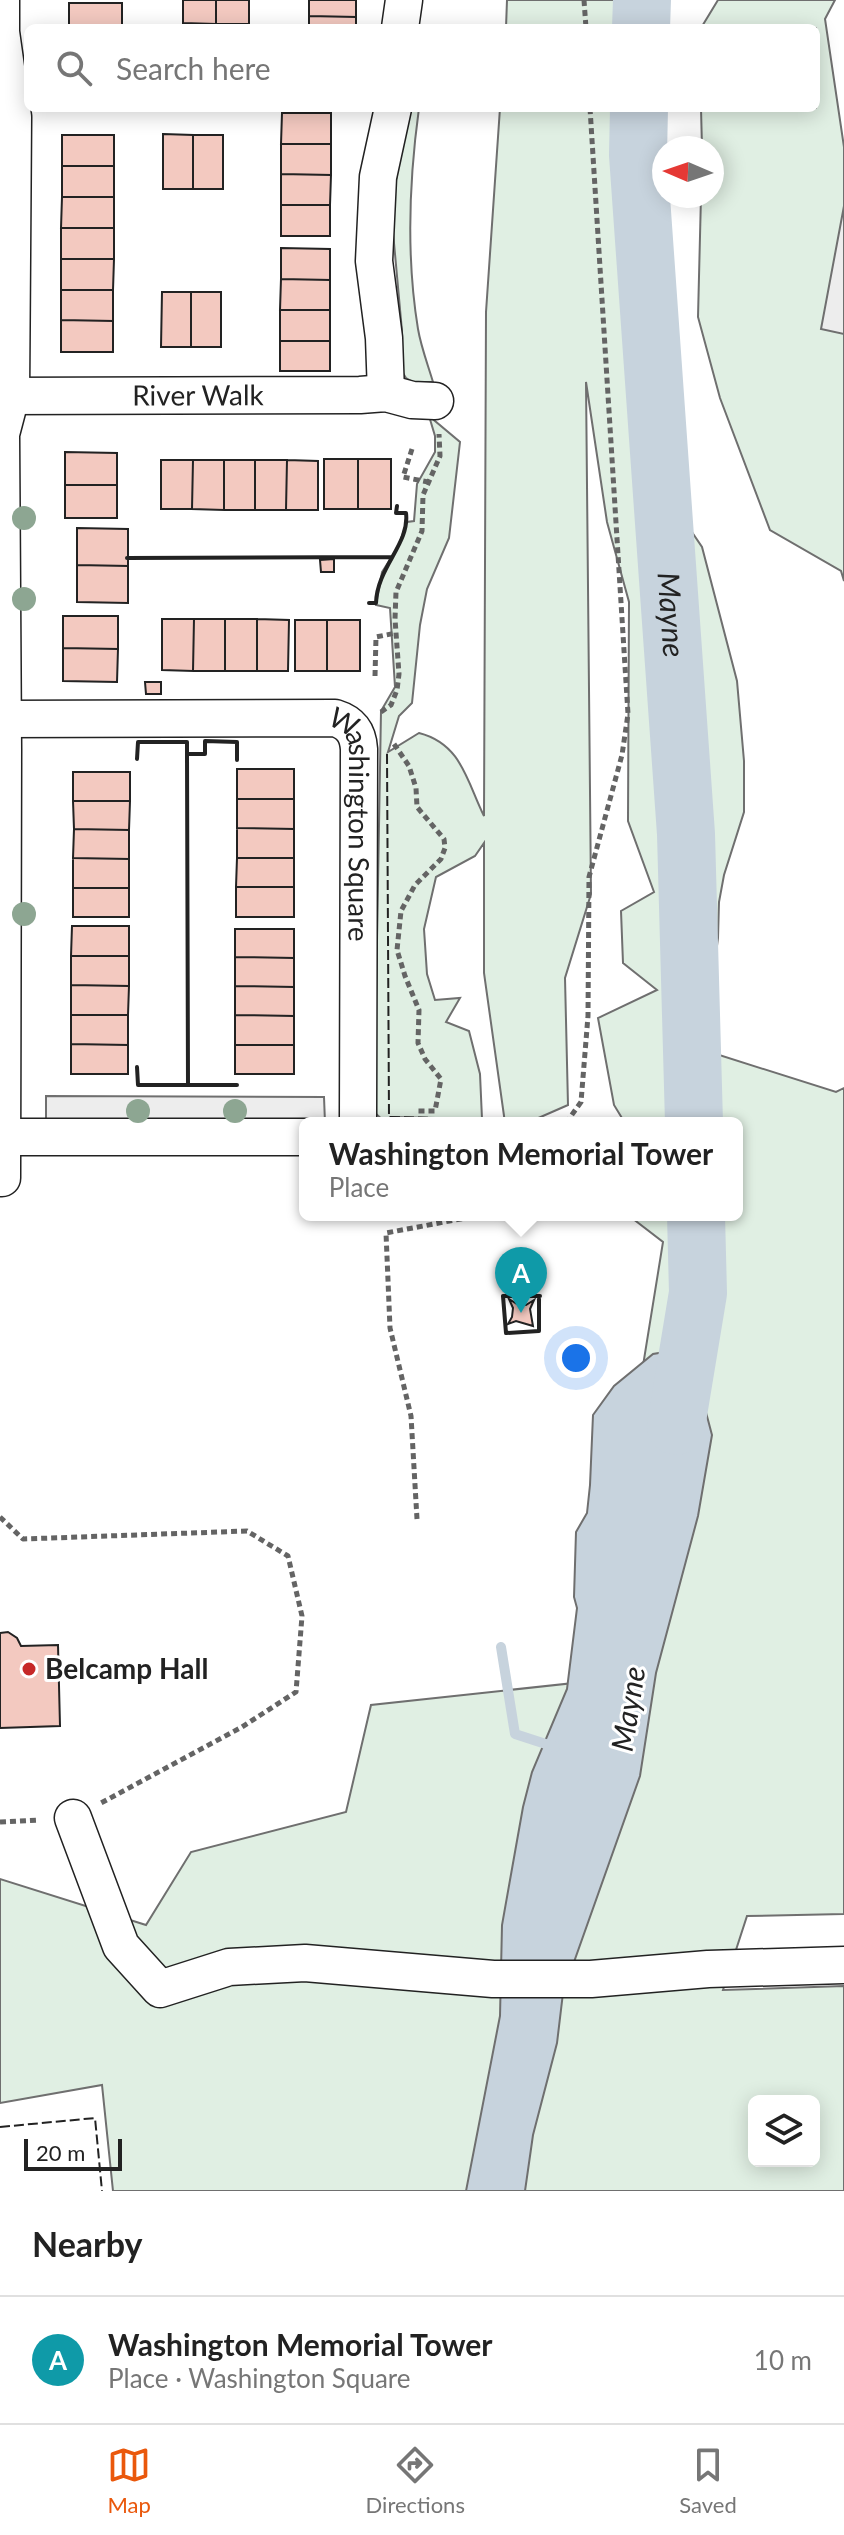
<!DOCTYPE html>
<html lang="en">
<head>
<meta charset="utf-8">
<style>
	body { margin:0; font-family:Lato,sans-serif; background:#f6f6f6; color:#222 }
	.controls { position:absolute; right:24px; bottom:24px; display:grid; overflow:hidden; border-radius:12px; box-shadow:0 4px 20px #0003 }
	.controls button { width:72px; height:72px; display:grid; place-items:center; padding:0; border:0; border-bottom:2px solid #e0e0e0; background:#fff; color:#222; font:40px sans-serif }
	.compass { position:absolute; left:652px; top:136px; width:72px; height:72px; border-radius:50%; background:#fff; box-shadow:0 4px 20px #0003; rotate:272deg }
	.scale { position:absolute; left:24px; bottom:20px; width:98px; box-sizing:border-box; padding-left:8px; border:4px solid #222; border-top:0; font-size:22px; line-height:28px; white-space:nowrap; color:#222; -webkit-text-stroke:6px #fff; paint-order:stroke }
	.you { position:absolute; left:576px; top:1358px; width:28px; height:28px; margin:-20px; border:6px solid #fff; border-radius:50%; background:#1a73e8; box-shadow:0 0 0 12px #1a73e833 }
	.badge { display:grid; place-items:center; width:52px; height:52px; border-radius:50%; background:#ea580c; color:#fff; font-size:26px; font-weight:700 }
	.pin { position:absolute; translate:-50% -66px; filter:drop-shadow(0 2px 4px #0008) }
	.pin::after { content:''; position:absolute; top:42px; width:28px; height:24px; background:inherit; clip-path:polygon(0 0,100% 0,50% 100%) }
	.popup { position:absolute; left:299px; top:1117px; width:444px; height:104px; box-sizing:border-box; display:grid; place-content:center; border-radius:12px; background:#fff; filter:drop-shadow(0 2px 6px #0005); font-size:26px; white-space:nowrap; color:#767676 }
	.popup b { font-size:30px; color:#222 }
	.popup::after { content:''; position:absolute; left:50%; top:100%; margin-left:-16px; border:16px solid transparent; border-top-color:#fff }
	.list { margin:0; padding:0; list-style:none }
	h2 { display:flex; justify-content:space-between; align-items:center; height:104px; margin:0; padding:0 32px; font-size:34px }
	h2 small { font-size:26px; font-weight:400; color:#767676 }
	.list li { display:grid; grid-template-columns:52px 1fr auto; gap:24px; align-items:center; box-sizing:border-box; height:128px; padding:0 32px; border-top:2px solid #e0e0e0 }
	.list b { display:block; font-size:30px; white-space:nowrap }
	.list p { margin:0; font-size:26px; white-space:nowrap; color:#767676 }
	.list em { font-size:26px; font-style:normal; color:#767676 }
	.icon { flex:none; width:44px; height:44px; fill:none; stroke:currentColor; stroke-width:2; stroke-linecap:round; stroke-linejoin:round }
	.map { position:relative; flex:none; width:844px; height:2191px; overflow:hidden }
	.search { position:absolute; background:#fff; box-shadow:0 4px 20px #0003; left:24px; right:24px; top:24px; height:88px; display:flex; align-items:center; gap:20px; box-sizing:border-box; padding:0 28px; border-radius:12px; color:#767676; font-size:30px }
	.sheet { height:232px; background:#fff }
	nav { display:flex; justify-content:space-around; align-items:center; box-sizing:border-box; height:112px; border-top:2px solid #e0e0e0; background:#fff; font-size:22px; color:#767676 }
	nav a { display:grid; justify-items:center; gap:4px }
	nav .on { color:#ea580c }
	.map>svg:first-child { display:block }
</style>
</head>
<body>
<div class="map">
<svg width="844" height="2191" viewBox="0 0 844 2191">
	<rect width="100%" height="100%" fill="#fff"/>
	<path fill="#e0efe3" stroke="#6f6f6f" stroke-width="2" fill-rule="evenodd" d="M507 0H653L654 28H506Z
		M718 0H835L825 19 844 147V581L841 571 770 530 720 398 698 317 701 196H712V148H702L701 108H816V28H701Z
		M407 108H419C409 181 406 256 418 329 421 347 428 365 433 382H413L406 378 401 370 402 331 392 221 395 187Z
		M500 108H660L654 186 636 263 631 352 640 403 662 488 702 547 737 681 744 761V812L724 875 719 902 718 938 709 1010 716 1054 836 1092 844 1088V1914L747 1916 723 1990 844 1986V2191H113L102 2085 0 2103V1879L146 1925 191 1852 346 1812 371 1705 592 1681 663 1242 628 1215H737V1123H625L614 1105 598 1018 657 990 623 963 621 911 654 892 628 821 629 602 607 522 586 382 591 894 565 978 568 1105 527 1123H505L484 973V843L475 856 436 877 424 929 427 974 435 1000 460 998 446 1022 469 1031 480 1074 482 1119 390 1117 386 1123 374 1112 381 711 395 687 390 608 376 605 382 572 398 547 407 522 414 521 417 484 435 452V436L429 416 460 442 449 538 427 589 420 625 412 703 399 716 388 752 419 733C462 744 467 782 484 816L486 312ZM754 2101H814V2161H754Z"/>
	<path fill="#ededed" stroke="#6f6f6f" stroke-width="2" d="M844 206V334L821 329Z
		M46 1096 324 1097 325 1123 46 1124Z"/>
	<path fill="#c7d3dd" stroke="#6f6f6f" stroke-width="2" d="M689 1348 712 1435 698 1516 656 1673 640 1776 563 1993 557 2043 533 2135 525 2191H466L500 2016 502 1925 523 1807 532 1772 567 1689 577 1608 574 1597 576 1532 587 1513 590 1485 593 1415 614 1386 653 1354Z"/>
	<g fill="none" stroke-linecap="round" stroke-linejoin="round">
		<path stroke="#c7d3dd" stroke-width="10" d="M501 1647 515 1734 555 1747"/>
		<g stroke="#c7d3dd" stroke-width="58">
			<path d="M641 28 642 0"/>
			<path id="s1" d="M639 108 638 155 686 834 694 1123"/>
			<path d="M676 1426 698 1293 696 1215"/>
		</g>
	</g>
	<path fill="#f3c9c0" stroke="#222" stroke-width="2" d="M183 0H216V24L183 23Z
		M216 0H249V24H216Z
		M309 0H356V17L309 16Z
		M69 3H122V28H69Z
		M309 16 356 17V28H309Z
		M282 113H331V144H281Z
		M163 134 193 135V189H163Z
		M62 135H114V166H62Z
		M193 135H223V189H193Z
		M281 144H331V175L281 174Z
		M62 166H114V197H62Z
		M281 174 331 175 330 205H281Z
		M62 197H114V228H61Z
		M281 205H330V236H281Z
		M61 228H114V259H61Z
		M281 248 330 249V280L281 279Z
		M61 259H114L113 290H61Z
		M281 279 330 280V310H280Z
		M61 290H113V321L61 320Z
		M162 292H191V347H161Z
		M191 292H221V347H191Z
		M280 310H330V341H280Z
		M61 320 113 321V352H61Z
		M280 341H330V371H280Z
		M65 452 117 453V485H65Z
		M324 459H358V509H324Z
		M358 459H391V509H358Z
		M161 460H193L192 509H161Z
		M193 460H224V510L192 509Z
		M224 460H255V510H224Z
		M255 460H287L286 510H255Z
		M287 460 318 461V510H286Z
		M65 485H117V518H65Z
		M77 528 128 529V566L77 565Z
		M334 559V572H321L320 560Z
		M77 565 128 566V603L77 602Z
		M63 616H118V649L63 648Z
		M162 619H194L193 671 162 670Z
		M194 619H225V671H193Z
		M225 619H257V671H225Z
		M257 619 289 620 288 671H257Z
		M295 620H327V671H295Z
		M327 620H360V671H327Z
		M63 648 118 649 117 682 63 681Z
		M145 682H161V694H146Z
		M237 769H294V799H237Z
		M73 772H130V801H73Z
		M237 799H294V829L237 828Z
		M73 801H130L129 830 74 829Z
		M237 828 294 829V858H237Z
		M74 829 129 830V859L73 858Z
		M73 858 129 859V888H73Z
		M237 858H294V887H236Z
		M236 887H294V917H236Z
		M73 888H129V917H73Z
		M72 926H129V956H71Z
		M235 929H294V958L235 957Z
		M71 956H129V986L71 985Z
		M235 957 294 958V987L235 986Z
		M71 985 129 986 128 1015H71Z
		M235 986 294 987V1016L235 1015Z
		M71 1015H128V1045L71 1044Z
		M235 1015 294 1016V1045H235Z
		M71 1044 128 1045V1074H71Z
		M235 1045H294V1074H235Z
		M509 1299 517 1304 526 1305 534 1300 530 1309 533 1326 516 1321 508 1324 512 1317 513 1308Z
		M8 1632 17 1638 21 1646 58 1645 60 1726 0 1728V1633Z"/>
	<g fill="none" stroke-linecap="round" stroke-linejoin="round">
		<defs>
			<g id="minor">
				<path d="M1 0V32L13 117 11 396 1 434 3 749 2 1178"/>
				<path d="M400 28 404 0"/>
				<path d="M386 393 384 338 374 261 378 177 393 108"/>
				<path id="s2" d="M0 396 360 395 386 393 412 400 435 401"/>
				<path id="s3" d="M0 719 335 718C351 723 358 733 359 749L358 1123"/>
				<path d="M0 1137H305"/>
				<path d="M73 1818 121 1946 160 1989 229 1967 305 1963 493 1979H591L708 1969 844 1965"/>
			</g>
		</defs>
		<use href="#minor" stroke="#222" stroke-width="39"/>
		<path stroke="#646464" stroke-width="5" stroke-dasharray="6 4" stroke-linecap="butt" d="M584 0 586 28
			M412 449 403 477 428 482
			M375 676 376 637 396 633
			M381 712 391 705 397 690 399 674 395 619 396 592 422 531 423 495 440 456 439 434
			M394 744 409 766 416 788 417 807 444 839 445 848 441 859 415 885 401 911 397 950 405 976 419 1010 418 1043 425 1059 441 1079 435 1111H416
			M566 1123 581 1102 588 1016 589 877 622 755 628 714 590 108
			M0 1517 23 1539 247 1531 288 1556 302 1616 296 1692 242 1727 101 1803
			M417 1519 411 1416 390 1328 386 1233 471 1217
			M0 1822 39 1820"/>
		<use href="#minor" stroke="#fff" stroke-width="36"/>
		<path stroke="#222" stroke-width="2" stroke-dasharray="10 4" stroke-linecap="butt" d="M387 754 389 1117 482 1119
			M0 2127 95 2118 102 2191"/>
		<path stroke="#222" stroke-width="4" d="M127 558 392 557
			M369 603H376C377 567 410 544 406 513H396L397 506
			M187 754 188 1085
			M137 759 138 742H187V754H205V741L237 742V760
			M137 1067 138 1085H237
			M539 1299V1331L506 1333 503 1296H540"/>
	</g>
	<g fill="#8da692">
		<circle cx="24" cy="518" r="12"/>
		<circle cx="24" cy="599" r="12"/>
		<circle cx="24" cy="914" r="12"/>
		<circle cx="138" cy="1111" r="12"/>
		<circle cx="235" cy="1111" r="12"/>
	</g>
	<circle fill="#c62828" stroke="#fff" stroke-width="3" cx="29" cy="1669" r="8"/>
	<g text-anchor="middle" stroke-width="6" stroke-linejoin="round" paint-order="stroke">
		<g font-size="28" fill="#222" stroke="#fff">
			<text dy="10" stroke="none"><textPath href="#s2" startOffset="198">River Walk</textPath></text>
			<text dy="10" stroke="none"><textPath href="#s3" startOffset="450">Washington Square</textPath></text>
		</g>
		<g font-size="28" font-weight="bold" fill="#222" stroke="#fff" text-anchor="start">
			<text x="45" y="1679">Belcamp Hall</text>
		</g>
		<g font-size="30" font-style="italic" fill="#222" stroke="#fff">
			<text dy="10" stroke="none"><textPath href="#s1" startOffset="508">Mayne</textPath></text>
			<text transform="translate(629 1709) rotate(-81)" y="10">Mayne</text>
		</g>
	</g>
</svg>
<div class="controls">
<button><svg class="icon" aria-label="layers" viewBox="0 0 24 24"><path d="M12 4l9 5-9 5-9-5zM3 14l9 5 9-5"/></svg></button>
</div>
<svg class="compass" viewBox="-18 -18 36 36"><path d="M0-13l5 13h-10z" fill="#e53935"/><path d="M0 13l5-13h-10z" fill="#767676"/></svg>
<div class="scale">20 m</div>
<div class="you"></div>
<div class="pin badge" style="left:521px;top:1313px;background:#0f9aa8">A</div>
<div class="popup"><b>Washington Memorial Tower</b>Place</div>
<div class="search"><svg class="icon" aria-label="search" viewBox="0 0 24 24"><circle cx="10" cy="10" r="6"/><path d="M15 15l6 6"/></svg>Search here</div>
</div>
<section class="sheet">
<h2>Nearby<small></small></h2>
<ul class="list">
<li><span class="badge" style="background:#0f9aa8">A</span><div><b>Washington Memorial Tower</b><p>Place · Washington Square</p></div><em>10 m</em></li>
</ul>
</section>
<nav>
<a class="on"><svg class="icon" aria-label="map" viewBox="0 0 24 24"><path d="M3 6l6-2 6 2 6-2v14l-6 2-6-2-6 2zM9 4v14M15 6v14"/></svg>Map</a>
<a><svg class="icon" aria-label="directions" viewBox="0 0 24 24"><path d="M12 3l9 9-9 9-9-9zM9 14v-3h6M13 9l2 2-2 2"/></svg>Directions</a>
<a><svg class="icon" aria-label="saved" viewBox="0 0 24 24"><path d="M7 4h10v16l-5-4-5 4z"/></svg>Saved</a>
</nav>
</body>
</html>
